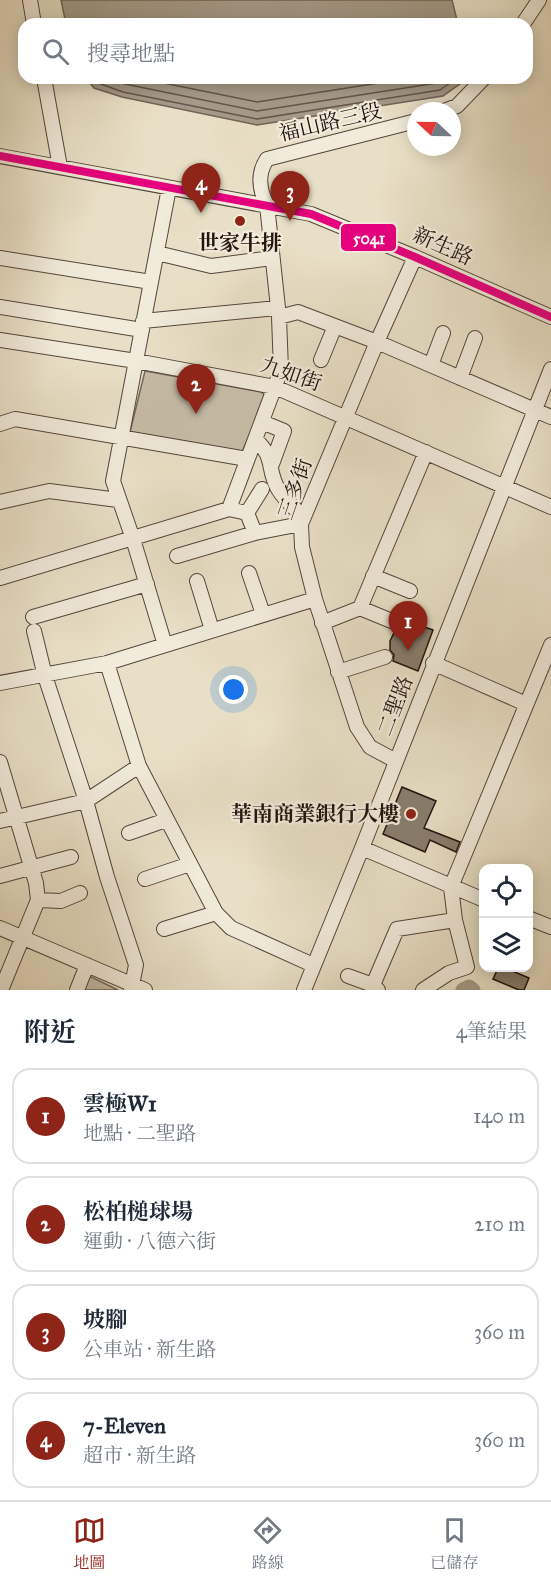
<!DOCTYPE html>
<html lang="zh-TW">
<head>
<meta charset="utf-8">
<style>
	body { margin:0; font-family:"IM FELL Great Primer","Noto Serif TC",serif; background:#f2f2f3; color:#1f2937 }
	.controls { position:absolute; right:18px; bottom:18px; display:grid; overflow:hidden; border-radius:12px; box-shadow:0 3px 15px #0003 }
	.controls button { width:54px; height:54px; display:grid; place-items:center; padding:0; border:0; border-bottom:2px solid #e0e1e3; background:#fff; color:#1f2937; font:30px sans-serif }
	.compass { position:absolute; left:407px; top:102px; width:54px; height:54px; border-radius:50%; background:#fff; box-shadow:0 3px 15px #0003; rotate:292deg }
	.you { position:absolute; left:234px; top:690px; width:21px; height:21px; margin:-15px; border:4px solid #fff; border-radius:50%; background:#1a73e8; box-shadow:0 0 0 9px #1a73e833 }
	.badge { display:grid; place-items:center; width:39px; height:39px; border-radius:50%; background:#8f2418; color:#fff; font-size:20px; font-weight:700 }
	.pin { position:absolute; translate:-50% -50px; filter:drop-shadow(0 2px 3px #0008) }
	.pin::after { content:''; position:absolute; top:32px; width:21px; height:18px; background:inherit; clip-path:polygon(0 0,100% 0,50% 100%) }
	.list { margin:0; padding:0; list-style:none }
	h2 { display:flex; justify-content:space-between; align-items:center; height:78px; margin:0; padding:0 24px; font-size:26px }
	h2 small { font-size:20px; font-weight:400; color:#747a83 }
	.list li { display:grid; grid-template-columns:39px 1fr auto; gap:18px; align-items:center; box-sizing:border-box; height:96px; margin:0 12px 12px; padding:0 12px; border:2px solid #e0e1e3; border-radius:18px }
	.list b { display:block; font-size:22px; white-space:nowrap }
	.list p { margin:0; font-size:20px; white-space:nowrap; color:#747a83 }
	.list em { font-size:20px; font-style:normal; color:#747a83 }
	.icon { flex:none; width:33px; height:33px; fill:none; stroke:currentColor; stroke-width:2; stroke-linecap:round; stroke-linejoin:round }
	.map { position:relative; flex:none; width:551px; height:990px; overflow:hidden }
	.search { position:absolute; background:#fff; box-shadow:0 3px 15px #0003; left:18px; right:18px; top:18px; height:66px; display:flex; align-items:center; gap:15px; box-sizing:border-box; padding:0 21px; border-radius:18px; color:#747a83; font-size:22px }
	.sheet { height:510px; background:#fff }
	nav { display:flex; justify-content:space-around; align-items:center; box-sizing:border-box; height:84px; border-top:2px solid #e0e1e3; background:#fff; font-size:16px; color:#747a83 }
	nav a { display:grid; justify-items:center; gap:3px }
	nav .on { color:#8f2418 }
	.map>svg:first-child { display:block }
</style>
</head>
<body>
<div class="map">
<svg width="551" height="990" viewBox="0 0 551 990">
	<rect width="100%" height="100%" fill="#e8e0c6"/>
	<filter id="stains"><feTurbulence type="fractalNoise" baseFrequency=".00333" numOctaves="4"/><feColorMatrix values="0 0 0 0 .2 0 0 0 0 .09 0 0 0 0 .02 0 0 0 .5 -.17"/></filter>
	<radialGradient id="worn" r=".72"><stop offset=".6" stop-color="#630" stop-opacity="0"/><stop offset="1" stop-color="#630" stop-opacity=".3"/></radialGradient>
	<path fill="#c6bda7" stroke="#74685a" stroke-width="1.5" d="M145 371 261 392 266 396 242 452 130 432Z
		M89 976 118 990H83Z"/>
	<path fill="#a49a87" stroke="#706456" stroke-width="1.5" d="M61 0H452L458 24H66Z
		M86 78H463L464 81 443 96 257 125 122 97 94 88Z"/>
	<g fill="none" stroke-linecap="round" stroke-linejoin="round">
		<path stroke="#62564a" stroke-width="1.5" d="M94 78 98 83 123 92 257 119 440 90 457 78
			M106 78 125 84 257 111 437 83 445 78
			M139 78 257 102 411 78"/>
		<path stroke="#a49a87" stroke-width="15" d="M463 990 469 987 473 990"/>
	</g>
	<path fill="#887e6d" stroke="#21130d" stroke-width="1.5" d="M402 619 433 630 418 671 393 661 394 655 390 650V641L395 631 402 626Z
		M402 787 436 801 424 828 460 842 456 852 430 840 425 852 383 834Z
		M498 968H514L512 971 529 978 524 990H519L493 979Z"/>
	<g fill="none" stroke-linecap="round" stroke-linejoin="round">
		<defs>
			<path id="minor" d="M30 0 34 24
				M523 24 539 0
				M44 78 60 167
				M444 111 457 106 484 78
				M0 156 311 214 415 257 551 317
				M157 253 211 266 272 258
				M0 258 151 282
				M0 307 142 330
				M279 317 298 312 377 342 551 417
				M143 321 277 308
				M0 340 136 361 275 387 551 507
				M321 360 335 326
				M431 365 443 333
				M460 378 475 338
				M262 422 284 431 272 464
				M0 424 15 419 247 459
				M255 439C275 457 267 468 277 487 282 498 295 508 303 517
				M0 502 49 491 118 500
				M229 509 247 513 255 533
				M247 513 262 489
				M177 556 255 533 301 524
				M249 573 263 614
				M373 576 410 591
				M0 578 229 509 281 370 279 317 267 205C259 189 257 174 267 159L416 121
				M197 581 212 630
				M360 608 394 622
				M33 617 147 584
				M322 623 360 608 426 452
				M34 631 45 676 86 801 107 877 136 965 131 990
				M165 645 133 539 113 481 169 188
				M107 663 139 766 216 913 231 928 313 965
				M433 663 526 704
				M338 672 385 657
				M0 683 107 663 315 599
				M396 761 370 747 357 727 315 599 302 547 301 524 377 342 415 257
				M0 762 36 883 38 900 1 990
				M0 821 86 801 139 766
				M129 833 166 820
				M362 848 484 900
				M0 876 71 857
				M145 879 190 864
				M38 900 61 901 80 893
				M528 918 551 927
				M0 928 145 990
				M164 929 216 913
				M348 976 373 985 378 990
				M373 985 397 929 455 920
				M77 990 87 965
				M304 990 362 848 551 369
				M423 990 449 973 467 967 455 920 451 887 551 645"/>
		</defs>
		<use href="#minor" stroke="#53463b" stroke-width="16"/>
		<use href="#minor" stroke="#f0ebda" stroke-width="14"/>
		<defs>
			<path id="bus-1" d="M0 156 311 214 415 257 551 317"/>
		</defs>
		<use href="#bus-1" stroke="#f0ebda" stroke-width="12"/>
		<use href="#bus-1" stroke="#e5007d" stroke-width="8"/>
	</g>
	<g fill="#8f2418" stroke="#f0ebda" stroke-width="2">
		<circle cx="240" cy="221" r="6"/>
		<circle cx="411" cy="814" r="6"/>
	</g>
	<g text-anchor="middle" stroke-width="4.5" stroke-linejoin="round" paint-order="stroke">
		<g font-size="21" fill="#21130d" stroke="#f0ebda">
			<text transform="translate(330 122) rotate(-13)" y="7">福山路三段</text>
			<text transform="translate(443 246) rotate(24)" y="7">新生路</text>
			<text transform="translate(291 374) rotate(19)" y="7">九如街</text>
			<text transform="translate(295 489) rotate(-71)" y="7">三多街</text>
			<text transform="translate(395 706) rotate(-69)" y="7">二聖路</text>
		</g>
		<g font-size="21" font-weight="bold" fill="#21130d" stroke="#f0ebda">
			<text x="240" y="250">世家牛排</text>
			<text x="399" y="821" text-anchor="end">華南商業銀行大樓</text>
		</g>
	</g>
	<rect stroke="#f0ebda" stroke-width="2" x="340" y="223" width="57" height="29" rx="6" fill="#e5007d"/>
	<g font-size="16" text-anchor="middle" font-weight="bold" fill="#fff">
		<text x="369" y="244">5041</text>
	</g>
	<rect width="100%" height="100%" filter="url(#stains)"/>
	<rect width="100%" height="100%" fill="url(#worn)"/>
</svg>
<div class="controls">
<button><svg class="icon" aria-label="locate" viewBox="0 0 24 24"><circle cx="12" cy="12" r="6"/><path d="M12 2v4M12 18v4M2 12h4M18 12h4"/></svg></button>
<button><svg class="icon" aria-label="layers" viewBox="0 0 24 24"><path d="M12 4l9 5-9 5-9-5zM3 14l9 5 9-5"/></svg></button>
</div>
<svg class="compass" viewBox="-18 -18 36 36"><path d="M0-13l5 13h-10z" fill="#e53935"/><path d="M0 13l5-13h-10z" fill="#747a83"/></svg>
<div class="you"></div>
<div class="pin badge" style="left:408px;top:651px">1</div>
<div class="pin badge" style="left:196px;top:414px">2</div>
<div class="pin badge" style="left:290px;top:221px">3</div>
<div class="pin badge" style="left:201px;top:213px">4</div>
<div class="search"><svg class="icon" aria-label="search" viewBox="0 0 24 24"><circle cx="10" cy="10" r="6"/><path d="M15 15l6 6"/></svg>搜尋地點</div>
</div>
<section class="sheet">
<h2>附近<small>4筆結果</small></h2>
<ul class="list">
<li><span class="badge">1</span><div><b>雲極W1</b><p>地點 · 二聖路</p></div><em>140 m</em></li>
<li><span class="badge">2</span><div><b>松柏槌球場</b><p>運動 · 八德六街</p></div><em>210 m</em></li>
<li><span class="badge">3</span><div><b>坡腳</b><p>公車站 · 新生路</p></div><em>360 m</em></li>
<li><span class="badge">4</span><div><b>7-Eleven</b><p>超市 · 新生路</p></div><em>360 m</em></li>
</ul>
</section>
<nav>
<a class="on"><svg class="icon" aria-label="map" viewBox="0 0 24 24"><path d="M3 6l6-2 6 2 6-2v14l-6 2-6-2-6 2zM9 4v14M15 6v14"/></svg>地圖</a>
<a><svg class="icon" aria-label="directions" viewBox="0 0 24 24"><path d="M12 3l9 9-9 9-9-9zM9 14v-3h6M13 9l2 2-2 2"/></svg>路線</a>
<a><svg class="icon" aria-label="saved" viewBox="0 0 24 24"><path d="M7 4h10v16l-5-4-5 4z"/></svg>已儲存</a>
</nav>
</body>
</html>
